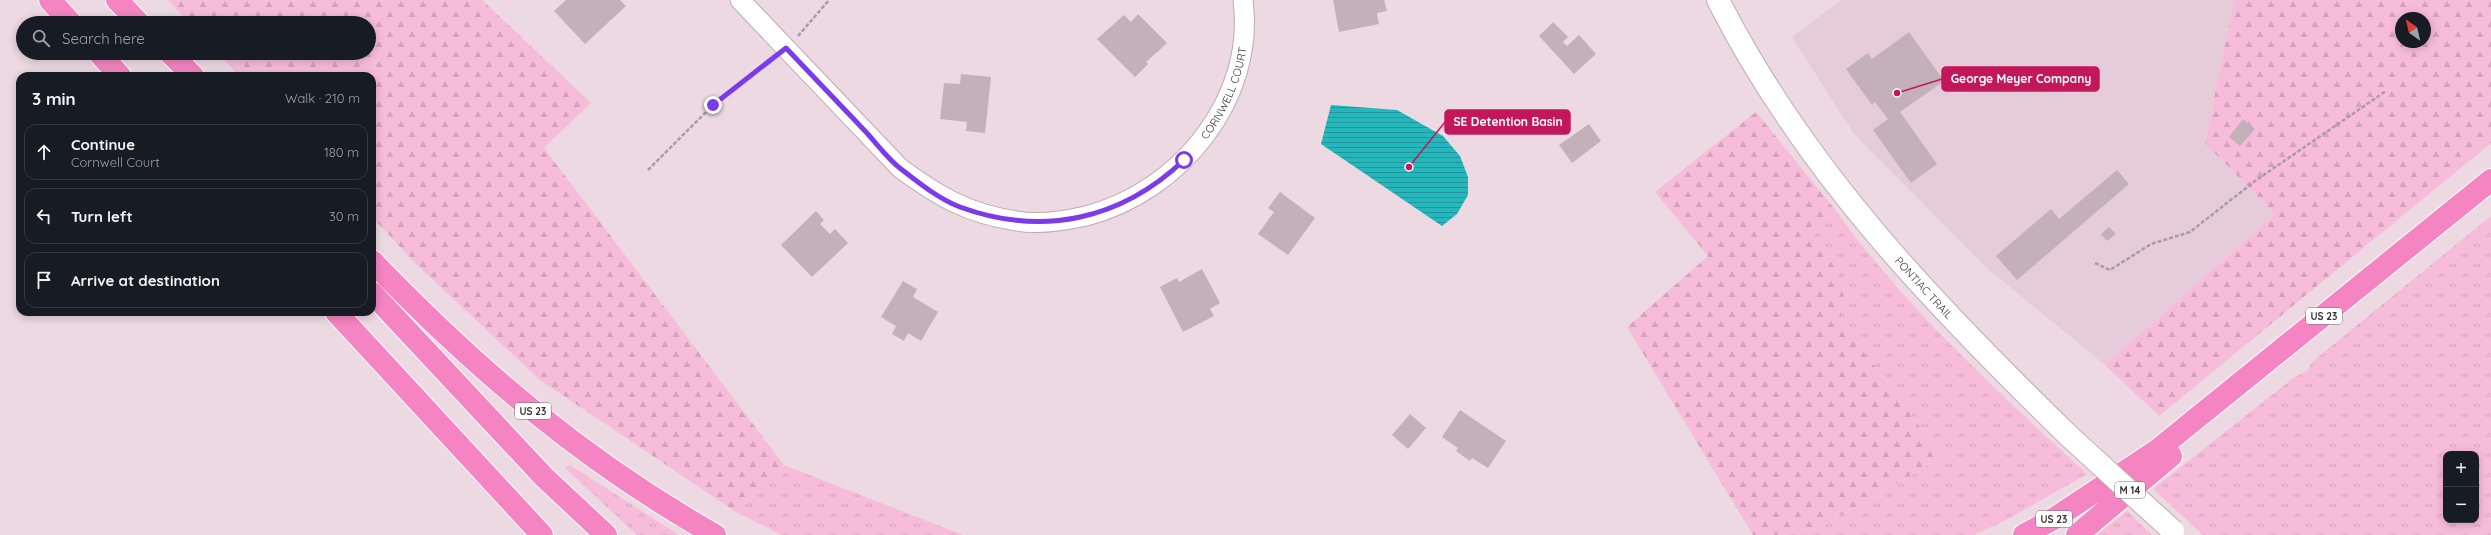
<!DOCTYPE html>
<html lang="en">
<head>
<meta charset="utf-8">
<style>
	body { margin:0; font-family:Quicksand,sans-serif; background:#242831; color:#f1f3f6 }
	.controls { position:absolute; right:12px; bottom:12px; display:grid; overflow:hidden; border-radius:8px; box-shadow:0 2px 10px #0003 }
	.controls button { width:36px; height:36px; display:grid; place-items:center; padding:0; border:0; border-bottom:1px solid #363941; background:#171b24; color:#f1f3f6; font:20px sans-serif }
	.compass { position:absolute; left:2395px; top:12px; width:36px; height:36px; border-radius:50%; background:#171b24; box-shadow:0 2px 10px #0003; rotate:326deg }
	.stop { position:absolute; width:12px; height:12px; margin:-9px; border:3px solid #7c3aed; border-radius:50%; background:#fff }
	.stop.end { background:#7c3aed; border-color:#fff; box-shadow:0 1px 4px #0008 }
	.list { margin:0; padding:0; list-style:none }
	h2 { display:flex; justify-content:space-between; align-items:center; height:52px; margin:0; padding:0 16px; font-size:17px }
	h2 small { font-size:13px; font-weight:400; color:#9ea1a6 }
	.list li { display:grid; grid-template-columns:26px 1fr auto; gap:12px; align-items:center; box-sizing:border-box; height:56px; margin:0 8px 8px; padding:0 8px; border:1px solid #363941; border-radius:12px }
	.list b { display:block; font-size:15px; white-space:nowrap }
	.list p { margin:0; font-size:13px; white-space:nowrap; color:#9ea1a6 }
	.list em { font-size:13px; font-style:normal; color:#9ea1a6 }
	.icon { flex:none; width:22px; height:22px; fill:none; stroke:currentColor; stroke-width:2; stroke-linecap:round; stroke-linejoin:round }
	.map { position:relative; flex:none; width:2491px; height:535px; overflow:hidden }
	.search { position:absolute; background:#171b24; box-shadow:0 2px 10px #0003; left:16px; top:16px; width:360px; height:44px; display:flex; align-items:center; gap:10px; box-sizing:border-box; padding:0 14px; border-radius:22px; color:#9ea1a6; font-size:15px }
	.panel { position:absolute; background:#171b24; box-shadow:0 2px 10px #0003; left:16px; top:72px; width:360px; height:244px; border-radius:12px }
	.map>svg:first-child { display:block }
</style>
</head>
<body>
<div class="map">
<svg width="2491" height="535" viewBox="0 0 2491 535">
	<defs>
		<pattern id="grass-tufts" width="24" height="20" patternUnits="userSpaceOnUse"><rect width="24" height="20" fill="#f8bcdb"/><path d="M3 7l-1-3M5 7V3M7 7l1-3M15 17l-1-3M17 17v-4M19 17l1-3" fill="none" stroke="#d5a2bc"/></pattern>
		<pattern id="forest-firs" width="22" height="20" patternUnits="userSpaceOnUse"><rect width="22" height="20" fill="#f8bcdb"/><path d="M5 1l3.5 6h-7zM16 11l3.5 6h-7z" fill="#d5a2bc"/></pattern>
		<pattern id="water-rules" width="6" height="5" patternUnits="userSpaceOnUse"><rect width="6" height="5" fill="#26b7bd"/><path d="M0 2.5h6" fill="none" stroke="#22959a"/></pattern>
	</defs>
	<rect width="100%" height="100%" fill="#ecd9e2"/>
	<path fill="#e6ccd9" d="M1842 0H2234L2205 143 2275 214 2105 365 1988 269 1854 134 1792 37Z"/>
	<path fill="url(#grass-tufts)" fill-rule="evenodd" d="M1833 207C1905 308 1996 390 2087 474L2006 520 1974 535H1785L1820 527 1943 457 1841 322 1844 280 1812 236Z
		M2491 216V535H2203L2153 489 2292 379 2308 370 2312 362ZM2446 454H2476V520H2446Z
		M570 465 679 535H637L564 467Z
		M784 465 963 535H782L736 512Z
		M2127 511 2152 535H2097Z"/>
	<path fill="url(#forest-firs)" fill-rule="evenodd" d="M168 0H482L591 103 544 148 784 465 736 512 540 380 416 264 372 217V76H239L218 53H369V23H189Z
		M2234 0H2491V143L2159 416 2105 365 2275 214 2205 143ZM2401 18H2425V42H2401Z
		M1756 112 1833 207 1812 236 1844 280 1841 322 1943 457 1820 527 1785 535H1753L1627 327 1708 256 1655 192Z"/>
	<path fill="url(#water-rules)" d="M1331 105 1397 110 1443 136 1460 156 1468 177V195L1457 214 1442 226 1321 144Z"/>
	<path fill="#c3b0b9" d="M566 0H620L626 6 585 44 554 11Z
		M1333 0H1384L1387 11 1377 13 1379 24 1339 32Z
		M1138 14 1167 43 1146 62 1148 64 1135 77 1097 39 1124 15 1131 22Z
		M1553 22 1568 37 1563 42 1567 46 1579 35 1596 54 1574 74 1539 36Z
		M1909 32 1944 81 1900 112 1937 164 1911 183 1873 130 1888 119 1875 102 1872 105 1846 69 1868 53 1872 59Z
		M961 74 991 77 985 133 966 131 967 122 940 119 944 83 960 84Z
		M2243 119 2255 129 2240 146 2229 137Z
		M1589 124 1601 141 1572 163 1559 145Z
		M2117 170 2129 184 2017 280 1996 256 2051 209 2059 219Z
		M1280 192 1315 218 1288 255 1258 234 1274 212 1268 208Z
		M816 211 824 220 820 224 830 234 835 229 848 243 812 277 781 245Z
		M2109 227 2116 234 2107 241 2101 234Z
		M1202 269 1220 303 1210 309 1214 316 1183 332 1160 287 1177 278 1179 282Z
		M903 281 917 289 913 297 938 312 921 341 908 333 904 341 892 334 896 326 881 317Z
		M1460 410 1506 441 1488 468 1472 458 1470 461 1456 451 1458 448 1442 437Z
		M1410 414 1426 428 1408 449 1392 435Z"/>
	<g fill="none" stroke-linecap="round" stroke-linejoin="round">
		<defs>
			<g id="street">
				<path id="s1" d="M740 0 900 168C938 196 968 214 1017 221 1039 225 1064 221 1086 216 1179 192 1256 100 1243 0"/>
			</g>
			<g id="secondary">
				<path id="s2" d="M1718 0C1804 170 1935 306 2070 437"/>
			</g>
			<path id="highway" d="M50 0 71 23
				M117 0 139 23
				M99 53 120 76
				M170 53 193 76
				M372 261C477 370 584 461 715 535
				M372 293 544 477 606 535
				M336 312 542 535
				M2024 535 2055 518 2156 451 2491 180
				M2077 535 2171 456"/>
		</defs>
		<use href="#street" stroke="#bdaab3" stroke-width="21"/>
		<use href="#secondary" stroke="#bdaab3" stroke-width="24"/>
		<use href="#highway" stroke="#fff" stroke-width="24"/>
		<path stroke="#aa9ca2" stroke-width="2.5" stroke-dasharray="4 2" stroke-linecap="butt" d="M798 36 829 0
			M648 170 713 105 772 59
			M2095 263 2110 270 2151 244 2190 232 2255 181 2386 91"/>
		<use href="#street" stroke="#fff" stroke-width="19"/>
		<use href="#secondary" stroke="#fff" stroke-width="22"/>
		<use href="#highway" stroke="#f485c2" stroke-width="22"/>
		<defs>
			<path id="secondary-bridge" d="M2070 437 2173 531"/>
		</defs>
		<use href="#secondary-bridge" stroke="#bdaab3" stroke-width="24" stroke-linecap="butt"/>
		<use href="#secondary-bridge" stroke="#fff" stroke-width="22"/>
	</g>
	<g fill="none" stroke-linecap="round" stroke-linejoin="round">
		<path stroke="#7c3aed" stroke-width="5" d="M713 105 786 48C813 76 839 104 866 132 877 144 888 159 901 169 919 183 939 199 960 207 1042 237 1121 220 1184 160"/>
	</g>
	<g text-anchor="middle" stroke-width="3" stroke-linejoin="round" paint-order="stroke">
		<g fill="#fff" stroke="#736e70" stroke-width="1">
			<rect x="2306" y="308" width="36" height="16" rx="3"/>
			<rect x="515" y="403" width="36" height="16" rx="3"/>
			<rect x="2115" y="482" width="30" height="16" rx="3"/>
			<rect x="2036" y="511" width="36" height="16" rx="3"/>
		</g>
		<g font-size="10" font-weight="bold" fill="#373033">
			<text x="2324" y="320">US 23</text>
			<text x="533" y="415">US 23</text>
			<text x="2130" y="494">M 14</text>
			<text x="2054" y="523">US 23</text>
		</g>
		<g font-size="11" fill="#373033" stroke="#fff">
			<text dy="4" stroke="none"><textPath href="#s1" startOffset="625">CORNWELL COURT</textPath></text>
			<text dy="4" stroke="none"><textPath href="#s2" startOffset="355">PONTIAC TRAIL</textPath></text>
		</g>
	</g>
	<path fill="none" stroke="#c2185b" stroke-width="1.5" d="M1897 93L1942 79M1409 167L1445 122"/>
	<g fill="#c2185b" stroke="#fff" stroke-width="1.5">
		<circle cx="1897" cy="93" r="4"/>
		<circle cx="1409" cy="167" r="4"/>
	</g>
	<g fill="#c2185b" stroke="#c2185b" stroke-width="1.5">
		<rect x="1942" y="67" width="157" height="24" rx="4"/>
		<rect x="1445" y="110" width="125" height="24" rx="4"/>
	</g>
	<g font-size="12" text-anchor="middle" font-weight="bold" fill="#fff">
		<text x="2021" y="83">George Meyer Company</text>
		<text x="1508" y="126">SE Detention Basin</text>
	</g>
</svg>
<div class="controls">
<button>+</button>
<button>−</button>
</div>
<svg class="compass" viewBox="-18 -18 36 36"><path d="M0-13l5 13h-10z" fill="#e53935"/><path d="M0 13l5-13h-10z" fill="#9ea1a6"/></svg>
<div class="stop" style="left:1184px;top:160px"></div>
<div class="stop end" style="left:713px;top:105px"></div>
<div class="search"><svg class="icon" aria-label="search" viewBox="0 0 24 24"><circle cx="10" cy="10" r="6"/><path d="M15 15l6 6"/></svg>Search here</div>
<section class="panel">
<h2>3 min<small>Walk · 210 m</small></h2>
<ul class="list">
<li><svg class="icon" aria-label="ahead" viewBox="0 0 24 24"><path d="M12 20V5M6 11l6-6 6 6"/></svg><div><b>Continue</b><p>Cornwell Court</p></div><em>180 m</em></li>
<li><svg class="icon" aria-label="left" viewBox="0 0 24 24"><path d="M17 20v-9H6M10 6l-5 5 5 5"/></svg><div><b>Turn left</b></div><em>30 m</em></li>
<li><svg class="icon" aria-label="arrive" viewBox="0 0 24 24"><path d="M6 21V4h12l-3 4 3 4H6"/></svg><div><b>Arrive at destination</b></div></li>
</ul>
</section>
</div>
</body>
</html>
